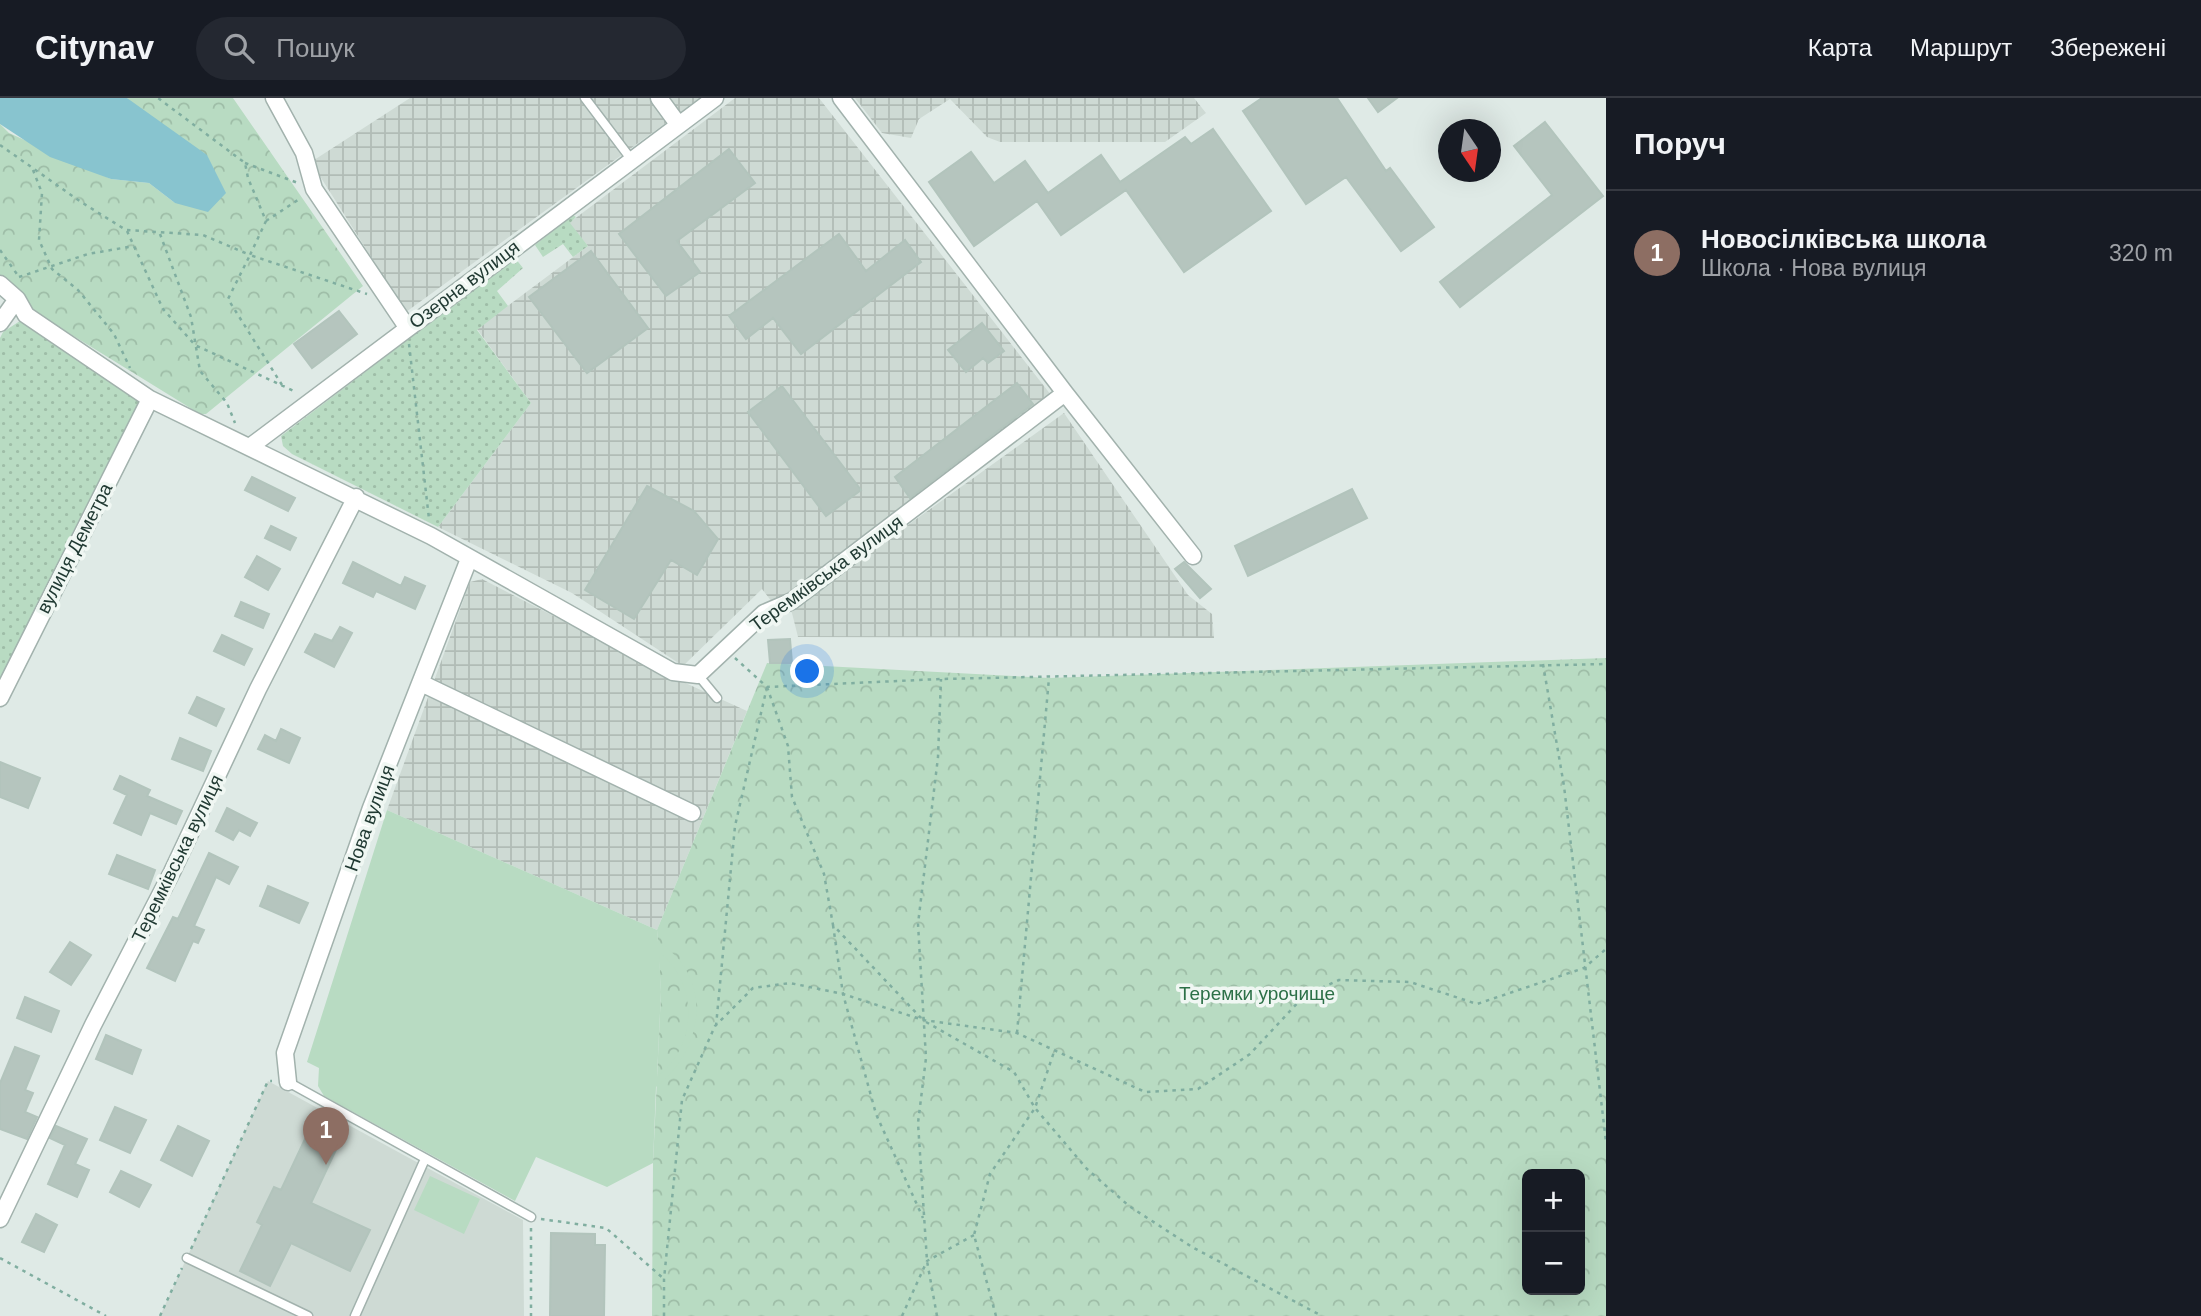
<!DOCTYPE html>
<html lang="uk">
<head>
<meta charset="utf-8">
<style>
	body { margin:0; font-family:Arial,sans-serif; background:#242831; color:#f1f3f6 }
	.controls { position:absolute; right:21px; bottom:21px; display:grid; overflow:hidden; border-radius:10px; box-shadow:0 7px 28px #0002 }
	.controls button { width:63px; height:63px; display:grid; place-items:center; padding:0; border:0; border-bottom:2px solid #363941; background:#171b24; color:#f1f3f6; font:35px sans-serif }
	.compass { position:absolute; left:1438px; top:21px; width:63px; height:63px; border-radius:50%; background:#171b24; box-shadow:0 7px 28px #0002; rotate:167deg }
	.you { position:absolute; left:808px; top:574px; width:24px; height:24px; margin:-18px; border:5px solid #fff; border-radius:50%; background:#1a73e8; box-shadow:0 0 0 10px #1a73e833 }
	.badge { display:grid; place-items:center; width:46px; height:46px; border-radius:50%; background:#db2777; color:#fff; font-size:23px; font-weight:700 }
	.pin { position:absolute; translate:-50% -58px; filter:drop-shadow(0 2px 4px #0008) }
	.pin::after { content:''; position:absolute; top:37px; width:24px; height:21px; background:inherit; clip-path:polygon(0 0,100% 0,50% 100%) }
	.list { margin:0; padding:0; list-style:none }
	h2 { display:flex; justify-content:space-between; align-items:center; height:91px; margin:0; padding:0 28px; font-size:30px }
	h2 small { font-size:23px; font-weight:400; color:#9ea1a6 }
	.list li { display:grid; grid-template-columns:46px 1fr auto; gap:21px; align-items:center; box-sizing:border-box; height:126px; padding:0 28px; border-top:2px solid #363941 }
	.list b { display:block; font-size:26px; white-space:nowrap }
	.list p { margin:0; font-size:23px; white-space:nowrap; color:#9ea1a6 }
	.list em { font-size:23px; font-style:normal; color:#9ea1a6 }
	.icon { flex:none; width:38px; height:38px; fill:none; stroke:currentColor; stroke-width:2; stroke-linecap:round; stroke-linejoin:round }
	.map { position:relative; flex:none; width:1606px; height:1218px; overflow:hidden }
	header { display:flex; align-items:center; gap:42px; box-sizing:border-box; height:98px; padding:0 35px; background:#171b24; border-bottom:2px solid #363941 }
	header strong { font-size:33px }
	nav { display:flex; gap:38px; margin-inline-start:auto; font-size:24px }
	.search { width:490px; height:63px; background:#242831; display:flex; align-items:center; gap:18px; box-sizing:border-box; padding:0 24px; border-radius:38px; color:#9ea1a6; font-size:26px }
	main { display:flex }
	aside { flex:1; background:#171b24 }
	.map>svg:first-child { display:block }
</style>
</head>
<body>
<header>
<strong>Citynav</strong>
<div class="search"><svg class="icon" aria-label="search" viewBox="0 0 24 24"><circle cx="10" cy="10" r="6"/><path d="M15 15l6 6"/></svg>Пошук</div>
<nav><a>Карта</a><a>Маршрут</a><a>Збережені</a></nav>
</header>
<main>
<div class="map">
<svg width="1606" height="1218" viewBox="0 0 1606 1218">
	<defs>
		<pattern id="industrial-grid" width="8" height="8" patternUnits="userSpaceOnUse" patternTransform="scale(1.75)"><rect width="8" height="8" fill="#cedad4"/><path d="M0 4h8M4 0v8" fill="none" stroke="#b1bcb6"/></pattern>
		<pattern id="grass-dots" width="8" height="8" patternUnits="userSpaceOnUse" patternTransform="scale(1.75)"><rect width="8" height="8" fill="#b8dbc2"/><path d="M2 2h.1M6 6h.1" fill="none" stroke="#9ebda7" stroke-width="1.8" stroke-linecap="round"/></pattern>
		<pattern id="forest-crowns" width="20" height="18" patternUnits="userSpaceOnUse" patternTransform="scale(1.75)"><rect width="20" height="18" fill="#b8dbc2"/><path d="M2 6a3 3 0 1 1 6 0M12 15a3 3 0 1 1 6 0" fill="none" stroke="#9ebda7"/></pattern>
	</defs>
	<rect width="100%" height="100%" fill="#dfeae6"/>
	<path fill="#cedad4" d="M268 983 523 1122 524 1218H160Z"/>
	<path fill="url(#industrial-grid)" d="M410 0H700L406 214 311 64Z
		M735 0H819L1051 297 790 498 772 504 762 491 683 568 572 495 438 429 531 305 477 231 588 148 569 125Z
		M855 0H1194L1206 15 1165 44H1000L987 39 950 1 919 21 911 40 882 35Z
		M1064 315 1188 497 1212 516 1214 540 798 539 791 511Z
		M482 481 670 578 747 613 657 832 387 712 470 484Z"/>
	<path fill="url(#grass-dots)" d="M573 117 576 119 570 125 588 148 573 159 563 146 543 159 535 147Z
		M515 160 523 170 497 193 508 208 477 232 531 305 438 429 292 356 283 348 281 338Z
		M23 221 140 301 0 586V240L3 234Z"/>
	<path fill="url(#forest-crowns)" fill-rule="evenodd" d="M127 0H233L363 188 206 316H200L33 213 0 181V26L9 35 111 81 149 85 175 105 137 10Z
		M1606 560V1218H652L653 1065 661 894 657 832 767 565 1049 580ZM1527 1076H1580V1192H1527Z"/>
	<path fill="#b8dbc2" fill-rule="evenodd" d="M387 712 657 832 658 844C715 879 704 952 656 989L653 1065 607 1089 536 1059 515 1103 324 998 318 988 319 970 307 964ZM659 854C699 885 698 948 657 979L661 894Z
		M430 1078 480 1101 464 1136 414 1112Z"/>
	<path fill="#88c4cf" d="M0 0H127L207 57 226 95 208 114 175 105 149 85 111 81 50 59 0 26Z"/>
	<path fill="#b5c5be" stroke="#b2c4bc" stroke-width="2" d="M1262 0H1337L1386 73 1390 70 1434 129 1401 153 1346 79 1306 106 1243 13Z
		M1368 0H1397L1378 14Z
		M1545 24 1603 98 1460 209 1440 184 1552 97 1514 48Z
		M1213 31 1271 113 1184 174 1126 92 1061 137 1037 103 974 148 929 84 971 54 994 85 1025 63 1048 95 1101 57 1120 84 1185 39 1191 46Z
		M729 51 755 85 677 143 700 174 666 198 619 136Z
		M839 136 866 173 905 142 921 164 801 256 773 220 746 241 729 218Z
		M591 153 648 230 587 275 529 199Z
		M339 213 357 236 312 270 294 246Z
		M982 225 1004 253 988 265 983 260 966 274 948 252Z
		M1017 285 1033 306 910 400 895 379Z
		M782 288 861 392 826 418 748 314Z
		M252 379 295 400 288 413 245 392Z
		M647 388 694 413 718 441 697 477 671 462 634 521 585 492Z
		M1352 391 1367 420 1248 478 1235 448Z
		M271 428 296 440 290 452 265 440Z
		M257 458 280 471 268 492 245 479Z
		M353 464 401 488 405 479 425 488 415 511 376 493 373 499 343 485Z
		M1184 464 1211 491 1200 500 1175 471Z
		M241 504 269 516 263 530 235 518Z
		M340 529 352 535 334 569 305 554 315 536 332 543Z
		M222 537 252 551 244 567 214 553Z
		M790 541 792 565H770L768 542Z
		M197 599 224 611 216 628 189 615Z
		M281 631 300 640 289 665 258 651 265 637 276 643Z
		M180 640 211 653 203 673 172 661Z
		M0 664 40 680 28 710 0 699Z
		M120 678 150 692 147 698 182 713 176 726 150 715 141 737 114 725 127 697 114 691Z
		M227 710 257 725 250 738 239 732 233 742 216 733Z
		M209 755 238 769 229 786 216 779 194 828 204 832 198 845 193 843 175 883 147 870 173 819 178 821Z
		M117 757 155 772 148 791 109 776Z
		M268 788 308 805 299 825 260 808Z
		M70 844 91 857 71 887 50 874Z
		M25 899 59 913 51 934 17 920Z
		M106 937 141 952 132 976 96 961Z
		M15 949 39 958 25 992 33 995 25 1014 37 1019 27 1041 0 1031V985Z
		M115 1009 146 1022 130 1055 100 1042Z
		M313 1024 342 1039 311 1105 370 1132 350 1173 291 1145 270 1188 240 1173 262 1127 257 1124 274 1089 281 1092Z
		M56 1028 87 1041 75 1066 89 1072 77 1099 48 1086 65 1047 50 1040Z
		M178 1028 209 1043 192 1078 161 1062Z
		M121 1073 151 1087 139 1109 110 1094Z
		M36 1116 57 1127 44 1154 22 1144Z
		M551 1135 595 1136V1147H605L604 1218H550Z"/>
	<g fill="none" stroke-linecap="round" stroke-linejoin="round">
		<defs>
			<path id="service" d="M585 0 631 61
				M698 577 717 600
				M288 984 531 1119
				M187 1160 308 1218
				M355 1218 425 1061"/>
			<path id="minor" d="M274 0 304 55 314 91 407 229
				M659 0 678 26
				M841 0 1065 295 1193 458
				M0 186 17 201 26 217 150 301 431 438 673 574 698 577 764 515 792 503 1065 295
				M0 225 17 201
				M251 348 715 0
				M421 585 692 715
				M0 600 150 301
				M288 984 285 955 371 710 469 461
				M0 1121 93 927 172 774 258 591 356 399"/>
		</defs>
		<use href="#service" stroke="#a2b2ad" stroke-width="11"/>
		<use href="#minor" stroke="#a2b2ad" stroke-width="19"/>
		<path stroke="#80aea0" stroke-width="2.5" stroke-dasharray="3.5 5" stroke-linecap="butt" d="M0 47 81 104 126 132 203 137 250 157 266 123 248 80 245 65 158 0
			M245 65 298 85
			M33 72 42 95 39 142 52 171 78 192 114 236 130 270
			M266 123 301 100
			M127 133 163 211 195 247 296 294
			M160 136 191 219 200 273 227 305 235 325
			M0 152 19 179
			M19 179 88 156 134 148
			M409 246 429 421
			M282 287 228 201 250 157 367 196
			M735 560 767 589 941 581 1606 566
			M1543 566 1564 688 1606 1044
			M767 589 788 648 792 699 824 776 833 827 921 920
			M833 827 843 896 876 1016 923 1120
			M926 924 1014 974 1035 1010 1087 1071 1129 1108 1192 1149 1322 1218
			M716 928 735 728 767 589
			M1017 935 1049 580
			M541 1121 606 1130 664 1181
			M531 1130V1218
			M191 1151 268 983H272
			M0 1160 106 1218
			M160 1218 182 1170
			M664 1218V1181L682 1002 715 928 753 890 790 885 843 896 923 922 1017 935 1145 994 1198 991 1250 956 1304 898 1339 882 1410 884 1477 906 1584 870 1606 851
			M902 1218 927 1163 974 1137
			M937 1218 927 1163 918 1025 926 960 918 826 938 659 941 581
			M996 1218 974 1137 990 1076 1035 1010 1055 951"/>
		<use href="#service" stroke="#fff" stroke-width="8"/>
		<use href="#minor" stroke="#fff" stroke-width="16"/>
	</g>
	<g text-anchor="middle" stroke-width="7" stroke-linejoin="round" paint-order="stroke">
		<g font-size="19" fill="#213a33" stroke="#f0f7f3">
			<text transform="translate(464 186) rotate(-37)" y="7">Озерна вулиця</text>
			<text transform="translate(74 450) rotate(-63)" y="7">вулиця Деметра</text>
			<text transform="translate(826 475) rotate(-36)" y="7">Теремківська вулиця</text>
			<text transform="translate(369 720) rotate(-70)" y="7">Нова вулиця</text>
			<text transform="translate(177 760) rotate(-64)" y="7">Теремківська вулиця</text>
		</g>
		<g font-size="19" fill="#2c7047" stroke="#f0f7f3">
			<text x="1257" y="902">Теремки урочище</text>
		</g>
	</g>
</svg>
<div class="controls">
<button>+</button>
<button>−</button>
</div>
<svg class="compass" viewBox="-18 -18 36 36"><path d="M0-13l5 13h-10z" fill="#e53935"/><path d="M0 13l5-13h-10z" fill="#9ea1a6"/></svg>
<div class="you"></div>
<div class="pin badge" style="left:326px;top:1067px;background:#8d6e63">1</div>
</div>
<aside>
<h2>Поруч<small></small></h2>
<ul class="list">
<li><span class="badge" style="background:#8d6e63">1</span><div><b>Новосілківська школа</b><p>Школа · Нова вулиця</p></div><em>320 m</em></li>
</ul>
</aside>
</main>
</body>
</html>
